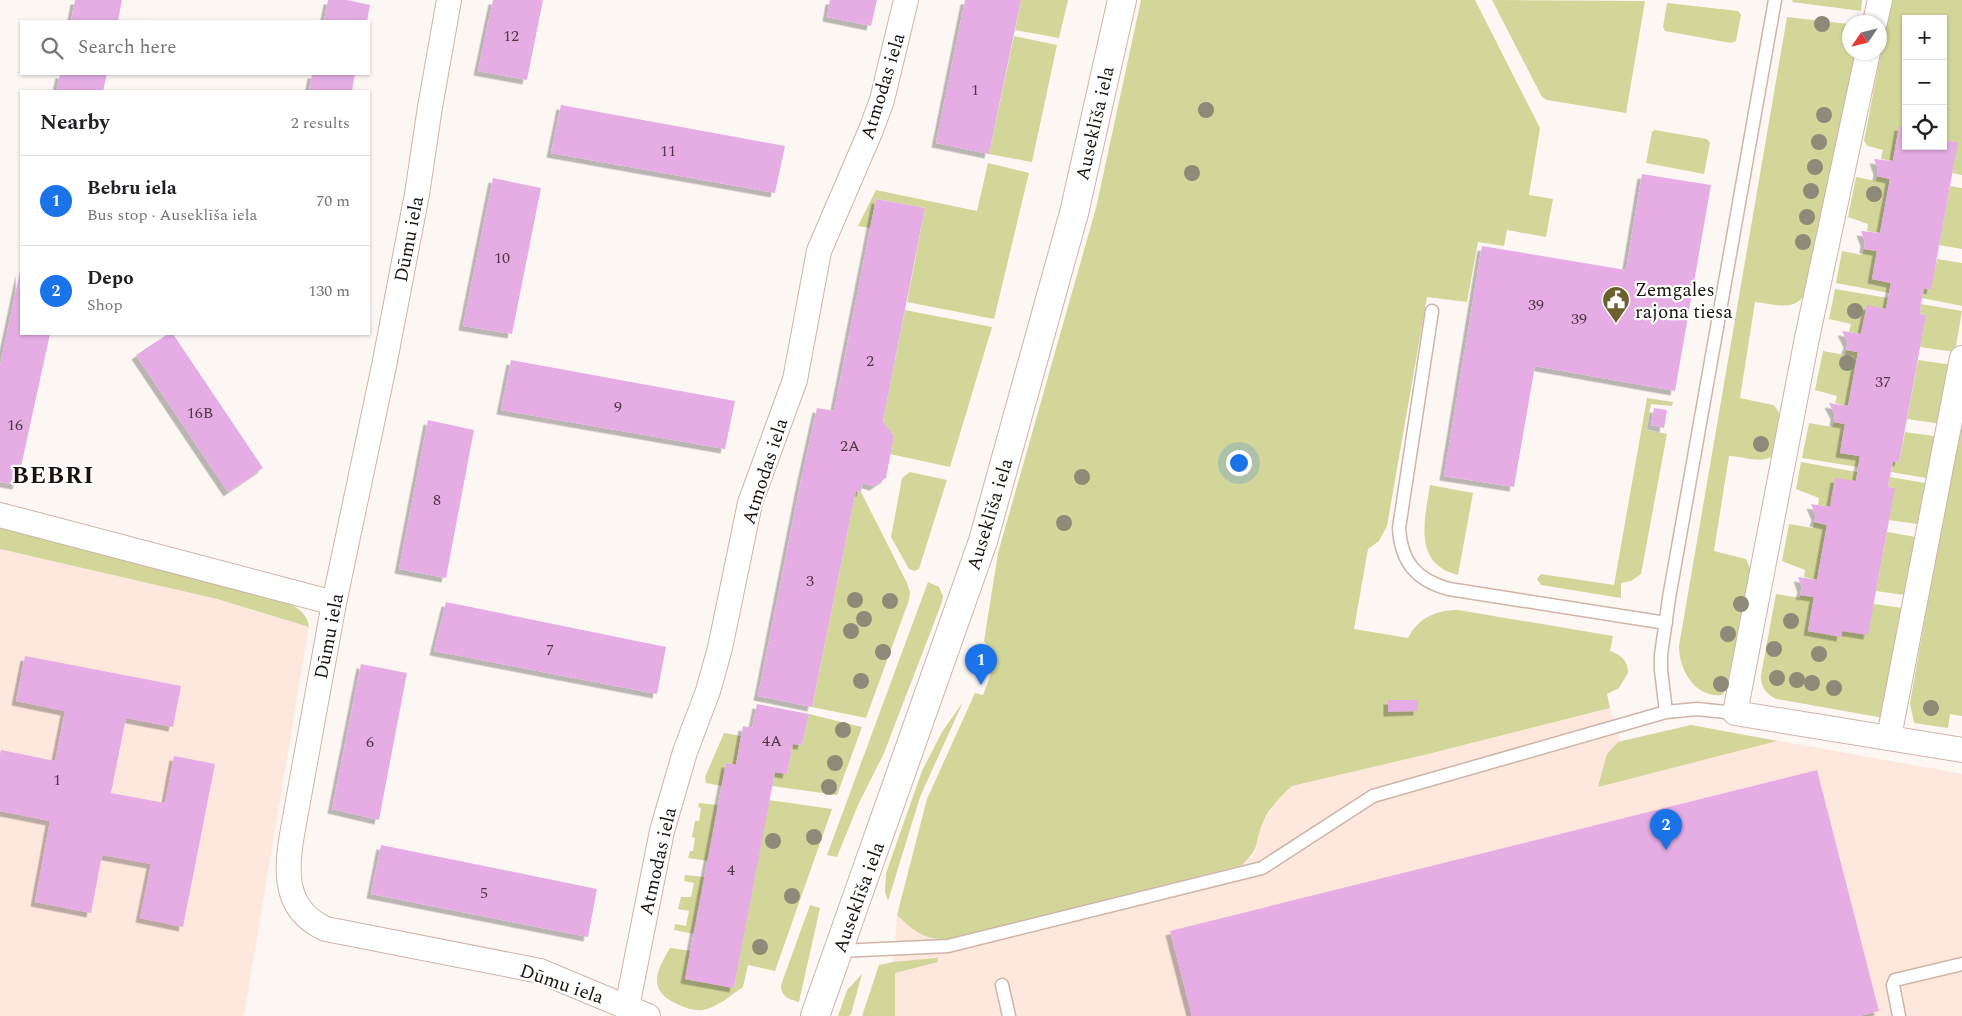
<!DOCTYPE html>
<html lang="en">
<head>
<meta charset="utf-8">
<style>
	body { margin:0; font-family:Spectral,serif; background:#f6f6f6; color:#202124 }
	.controls { position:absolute; right:15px; top:15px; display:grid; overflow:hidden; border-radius:0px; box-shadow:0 1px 4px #0004 }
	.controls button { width:45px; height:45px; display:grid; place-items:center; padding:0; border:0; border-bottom:1px solid #e0e0e0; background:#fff; color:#202124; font:25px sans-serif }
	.compass { position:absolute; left:1842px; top:15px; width:45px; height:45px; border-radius:50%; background:#fff; box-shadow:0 1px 4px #0004; rotate:235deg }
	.you { position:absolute; left:1238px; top:462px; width:18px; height:18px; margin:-12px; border:4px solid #fff; border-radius:50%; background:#1a73e8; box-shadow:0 0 0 8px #1a73e833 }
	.badge { display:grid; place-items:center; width:32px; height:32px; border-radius:50%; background:#1a73e8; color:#fff; font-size:16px; font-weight:700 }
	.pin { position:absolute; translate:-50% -41px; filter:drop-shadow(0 1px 2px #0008) }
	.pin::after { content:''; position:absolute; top:26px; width:18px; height:15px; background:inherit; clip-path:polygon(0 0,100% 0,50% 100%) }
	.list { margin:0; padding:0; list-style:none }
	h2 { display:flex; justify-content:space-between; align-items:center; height:65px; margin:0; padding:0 20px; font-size:21px }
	h2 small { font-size:16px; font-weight:400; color:#757577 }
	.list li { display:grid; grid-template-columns:32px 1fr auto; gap:15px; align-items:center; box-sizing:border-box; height:90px; padding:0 20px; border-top:1px solid #e0e0e0 }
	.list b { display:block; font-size:19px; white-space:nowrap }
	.list p { margin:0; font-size:16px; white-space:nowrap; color:#757577 }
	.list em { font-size:16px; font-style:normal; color:#757577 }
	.icon { flex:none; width:28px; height:28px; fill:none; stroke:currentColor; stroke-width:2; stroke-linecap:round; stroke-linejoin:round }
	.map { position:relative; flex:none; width:1962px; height:1016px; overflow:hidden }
	.search { position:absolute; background:#fff; box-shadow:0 1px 4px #0004; left:20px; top:20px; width:350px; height:55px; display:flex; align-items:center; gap:12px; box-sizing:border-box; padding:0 18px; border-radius:0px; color:#757577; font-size:19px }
	.panel { position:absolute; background:#fff; box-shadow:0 1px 4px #0004; left:20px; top:90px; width:350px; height:245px; border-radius:0px }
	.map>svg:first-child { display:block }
</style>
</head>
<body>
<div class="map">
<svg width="1962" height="1016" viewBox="0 0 1962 1016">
	<defs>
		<filter id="shadow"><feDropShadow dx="-4.5" dy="4.5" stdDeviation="0" flood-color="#0004"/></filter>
	</defs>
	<rect width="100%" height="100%" fill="#fdf7f4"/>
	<path fill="#fee7dd" d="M0 549 217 599 309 627 244 1016H0Z
		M1610 708 1620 741 1691 725 1962 774V1016H895V973L893 962 897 915 906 924 962 938 1227 869 1242 865 1255 852 1261 825 1278 799 1292 786 1428 754Z"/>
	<path fill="#d2d698" d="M1021 0H1068L1059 38 1015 30Z
		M1141 0H1475L1540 128 1529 195 1553 199 1546 237 1507 230 1504 246 1478 242 1467 302 1427 297 1387 526 1379 541 1368 549 1354 629 1408 638C1418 618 1436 610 1458 610L1613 636 1610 651C1621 655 1628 660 1628 673L1619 688 1607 694 1610 708 1428 754 1292 786C1280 797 1266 811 1261 827 1254 848 1260 847 1242 865L962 938C932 942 919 937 897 915L927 799 975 693 983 695 991 674 983 670 990 650 984 641 998 553 1096 208Z
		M1492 0 1645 1 1626 113 1547 100 1542 97Z
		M1793 0H1862L1861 11 1792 2Z
		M1891 0H1962V175L1952 173 1957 142 1943 140V19H1906V127H1899L1893 161 1881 159 1883 150 1868 146 1864 141Z
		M1667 3 1738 11 1741 15 1736 41 1731 43 1665 31 1663 27Z
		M1787 17 1849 24 1850 52 1855 53 1805 294C1794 313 1772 303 1755 302L1740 398 1773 405C1787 415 1776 441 1774 455 1762 465 1743 456 1729 456L1714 551 1746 559 1751 571 1726 690 1722 695C1694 698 1679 669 1679 646Z
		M1014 36 1057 45 1032 162 989 154Z
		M1655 130 1707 139 1710 143 1704 174 1646 163 1652 132Z
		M988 163 1029 173 994 319 907 302 925 208 876 199 870 228 858 226 876 190 977 211Z
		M1877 176 1890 179 1880 233 1867 231 1868 224 1848 217 1856 177 1876 181Z
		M1950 186 1962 188V249L1939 245Z
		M1864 249 1877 251 1872 279 1891 283 1889 293 1836 283 1842 251 1862 255Z
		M1937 259 1962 263V306L1922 298 1924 288 1930 290Z
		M1835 289 1888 298 1886 309 1867 306 1861 334 1849 332 1851 324 1829 319Z
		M1921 304 1962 311 1955 352 1920 347 1926 315 1920 314Z
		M905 310 992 327 950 467 890 454 894 436 883 421Z
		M1846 350 1858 352 1848 406 1835 403 1837 396 1815 390 1823 351 1845 355Z
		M1918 360 1953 365 1942 424 1907 419Z
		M1647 398 1673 402 1672 406 1651 404 1646 430 1667 434 1641 574 1631 581 1621 583V598L1541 585 1537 579 1541 574 1614 585Z
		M1962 407V716L1950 714 1948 728 1914 723 1910 703Z
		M1834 422 1845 424 1840 453 1860 456 1858 467 1802 458 1809 423 1832 427Z
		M1905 432 1940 437 1932 479 1891 472 1893 461 1899 462Z
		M1801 462 1857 472 1856 481 1830 507 1818 505 1819 498 1796 489Z
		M910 472 947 480 919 569 914 571 909 569 891 537 902 478Z
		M1890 477 1931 484 1924 525 1889 520 1894 488 1888 487Z
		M1430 485 1473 493 1458 575C1412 564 1425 519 1430 485Z
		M856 491 861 492 907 583 910 592 909 600 866 718 812 707Z
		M1814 522 1827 525 1817 580 1804 577 1805 570 1782 561 1789 524 1813 528Z
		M0 528 287 603C298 607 308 615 309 627L217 599 0 549Z
		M1887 532 1922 538 1911 596 1876 591Z
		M928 582 939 587 943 596 942 602 884 753 858 805 837 857 827 855Z
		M1776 594 1800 598V595L1814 597 1808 631 1841 636 1842 631 1874 604 1909 609 1884 718 1776 699C1766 694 1760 686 1761 675Z
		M963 702 920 797 888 901 885 892 886 873 922 771 942 732Z
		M809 714 862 727 837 795 772 786 775 772 787 774 793 744 802 745Z
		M1691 725 1777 741 1598 787 1607 754 1618 742Z
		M724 733 741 736 736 765 726 763 722 786 706 783 705 777Z
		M769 800 832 809 775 971 748 965 743 987C731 995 718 1007 703 1010 695 1011 685 1008 677 1004 646 990 657 970 670 948L691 951 686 979 734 988Z
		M699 803 718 805 708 861 688 858 690 851H693L695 838 692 837 695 821H699L701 808 698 807Z
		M685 875 705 877 694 934 674 930 675 924 686 926 689 911 678 909 681 897H691L694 883 684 881Z
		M810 905 820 908 799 1002C789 999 781 997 781 985Z
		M937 958 938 962 895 973V1016H862L879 965 893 962Z
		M862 974 851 1014 849 1016H838L847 990Z"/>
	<path fill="#e6ade4" filter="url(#shadow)" d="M75 0H122L118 21H71Z
		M328 0H347L370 5 367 21H324Z
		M493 0H543L527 80 478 71Z
		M830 0H877L871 26 827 17Z
		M965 0H1021L989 154 936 143Z
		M60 74H107L103 91H56Z
		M312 74H355L352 91H309Z
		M561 105 785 146 775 193 551 153Z
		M1899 126 1906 127V146H1943V140L1958 142 1931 290 1924 288 1921 304 1920 314 1926 315 1899 462 1893 461 1890 477 1888 487 1895 488 1868 635 1842 631 1841 637 1808 631 1814 597 1800 595 1802 588 1798 577 1817 580 1827 525 1814 522 1816 516 1811 504 1830 507 1835 478 1856 481 1860 456 1840 453 1845 424 1834 422 1835 415 1829 403 1848 406 1858 352 1846 350 1848 343 1842 331 1861 334 1867 305 1886 309 1891 283 1872 279 1877 251 1864 249 1865 242 1861 231 1880 233 1890 179 1877 176 1878 170 1874 159 1893 161Z
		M1642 174 1711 185 1675 391 1535 366 1514 487 1444 476 1482 246 1626 270Z
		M493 178 541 188 512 334 463 326Z
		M876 199 925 208 883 421 894 436 886 478 874 486 863 483 861 492 856 491 812 707 758 696 801 480 817 408 834 411Z
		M20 271 21 334H50L17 485 0 482V366Z
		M168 334H173L263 468 228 492 136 355Z
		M511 360 735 401 725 449 501 410Z
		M1654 408 1667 410 1664 428 1651 425Z
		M428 420 474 430 446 578 399 569Z
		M446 602 666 647 657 694 434 651Z
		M25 656 181 686 173 727 126 718 111 793 165 803 174 756 215 764 183 927 140 918 151 864 102 855 91 913 35 902 50 821 0 811V754L1 750 55 761 65 711 16 701Z
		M361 664 407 673 379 820 332 809Z
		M1388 700H1418V711L1388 712Z
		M757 704 809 714 802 745 793 744 787 774 775 772 734 988 685 979 726 763 736 765 743 726 752 728Z
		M1817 770 1879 1011 1859 1016H1192L1170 931Z
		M381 845 597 889 588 937 371 894Z"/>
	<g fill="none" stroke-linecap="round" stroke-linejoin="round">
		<defs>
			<path id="lane" d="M1432 311 1399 528C1401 562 1416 580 1449 589L1666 623
				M1666 712 1661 670V655L1669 598 1775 0
				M839 951 948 946 1262 868 1373 796 1666 712 1697 709 1735 713
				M1002 985 1009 1016
				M1899 1016 1893 985 1895 980 1962 964"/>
			<path id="street" d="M449 0 430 107 417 194 384 366 334 603 295 818C287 861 278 908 326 929L540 971 648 1016
				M1875 22 1880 0
				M1868 52 1807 338 1735 713 1962 750
				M0 515 334 603
				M1889 737 1962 358
				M627 1007 662 831 685 752 708 691 720 648 750 503 795 380 819 251 871 130 882 100 906 0"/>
			<path id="secondary" d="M815 1016 983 541 1074 213 1122 0"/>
		</defs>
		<use href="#lane" stroke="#cfb4a7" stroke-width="15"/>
		<use href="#street" stroke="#cfb4a7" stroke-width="26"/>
		<use href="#secondary" stroke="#cfb4a7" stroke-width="30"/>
		<use href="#lane" stroke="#fff" stroke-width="12"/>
		<use href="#street" stroke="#fff" stroke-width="24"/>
		<use href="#secondary" stroke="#fff" stroke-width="28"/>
	</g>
	<g fill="#8d8b78">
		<circle cx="1822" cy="24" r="8"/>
		<circle cx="1206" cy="110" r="8"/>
		<circle cx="1824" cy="115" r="8"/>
		<circle cx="1819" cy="142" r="8"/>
		<circle cx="1815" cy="167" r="8"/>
		<circle cx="1192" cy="173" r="8"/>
		<circle cx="1811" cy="191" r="8"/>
		<circle cx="1874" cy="194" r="8"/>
		<circle cx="1807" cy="217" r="8"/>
		<circle cx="1803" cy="242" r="8"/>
		<circle cx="1855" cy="311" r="8"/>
		<circle cx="1847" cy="363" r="8"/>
		<circle cx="1761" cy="444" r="8"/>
		<circle cx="1082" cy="477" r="8"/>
		<circle cx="1064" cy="523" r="8"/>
		<circle cx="855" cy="600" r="8"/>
		<circle cx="890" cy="601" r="8"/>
		<circle cx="1741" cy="604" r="8"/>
		<circle cx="864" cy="619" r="8"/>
		<circle cx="1791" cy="621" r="8"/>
		<circle cx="851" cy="631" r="8"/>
		<circle cx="1728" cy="634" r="8"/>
		<circle cx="1774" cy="649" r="8"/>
		<circle cx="883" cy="652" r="8"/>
		<circle cx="1819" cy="654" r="8"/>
		<circle cx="1777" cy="678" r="8"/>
		<circle cx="1797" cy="680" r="8"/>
		<circle cx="861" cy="681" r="8"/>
		<circle cx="1812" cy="683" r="8"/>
		<circle cx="1721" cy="684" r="8"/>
		<circle cx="1834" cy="688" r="8"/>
		<circle cx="1931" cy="708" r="8"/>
		<circle cx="843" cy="730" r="8"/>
		<circle cx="835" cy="763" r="8"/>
		<circle cx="829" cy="787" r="8"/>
		<circle cx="814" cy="837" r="8"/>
		<circle cx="773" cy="841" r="8"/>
		<circle cx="792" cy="896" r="8"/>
		<circle cx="760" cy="947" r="8"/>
	</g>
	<defs>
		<symbol id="civic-pin" viewBox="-11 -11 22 30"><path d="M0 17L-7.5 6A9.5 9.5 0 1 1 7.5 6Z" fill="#6c602c" stroke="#fff"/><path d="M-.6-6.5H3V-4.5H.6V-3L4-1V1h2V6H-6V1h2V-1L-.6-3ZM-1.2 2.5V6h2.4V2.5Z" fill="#fff"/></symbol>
	</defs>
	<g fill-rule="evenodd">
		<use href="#civic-pin" x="1600" y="284" width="32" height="43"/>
	</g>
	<g text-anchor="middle" stroke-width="4.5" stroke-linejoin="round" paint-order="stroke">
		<g font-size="16" fill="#4e3943">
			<text x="511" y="41">12</text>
			<text x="975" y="95">1</text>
			<text x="668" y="156">11</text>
			<text x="502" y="263">10</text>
			<text x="1536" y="310">39</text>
			<text x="1579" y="324">39</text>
			<text x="870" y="366">2</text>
			<text x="1883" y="387">37</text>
			<text x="618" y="412">9</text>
			<text x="200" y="418">16B</text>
			<text x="15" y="430">16</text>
			<text x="850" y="451">2A</text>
			<text x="437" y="505">8</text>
			<text x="810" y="586">3</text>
			<text x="550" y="655">7</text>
			<text x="772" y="746">4A</text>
			<text x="370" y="747">6</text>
			<text x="57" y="785">1</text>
			<text x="731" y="875">4</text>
			<text x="484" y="898">5</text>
		</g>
		<g font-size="19" fill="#1b120d" stroke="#fff">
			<text transform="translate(882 86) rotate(-73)" y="7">Atmodas iela</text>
			<text transform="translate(1094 123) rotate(-77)" y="7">Auseklīša iela</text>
			<text transform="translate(408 239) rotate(-79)" y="7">Dūmu iela</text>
			<text transform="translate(764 471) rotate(-72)" y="7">Atmodas iela</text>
			<text transform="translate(989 514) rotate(-73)" y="7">Auseklīša iela</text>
			<text transform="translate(328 636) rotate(-79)" y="7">Dūmu iela</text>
			<text transform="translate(657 861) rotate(-77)" y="7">Atmodas iela</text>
			<text transform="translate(858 897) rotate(-70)" y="7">Auseklīša iela</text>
			<text transform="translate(562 983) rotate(19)" y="7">Dūmu iela</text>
		</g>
		<g font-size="19" fill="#1b120d" stroke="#fff" text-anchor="start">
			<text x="1635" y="296">Zemgales<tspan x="1635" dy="22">rajona tiesa</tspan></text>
		</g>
		<g font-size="24" font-weight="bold" letter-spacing="1" fill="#1b120d" stroke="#fff">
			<text x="53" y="483">BEBRI</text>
		</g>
	</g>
</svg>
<div class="controls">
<button>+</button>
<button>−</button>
<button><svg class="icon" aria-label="locate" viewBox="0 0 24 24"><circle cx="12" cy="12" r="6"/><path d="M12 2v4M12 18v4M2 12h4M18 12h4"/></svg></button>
</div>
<svg class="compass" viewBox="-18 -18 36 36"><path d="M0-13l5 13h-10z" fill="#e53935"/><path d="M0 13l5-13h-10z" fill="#757577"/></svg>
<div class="you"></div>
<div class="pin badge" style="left:981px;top:685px">1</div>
<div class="pin badge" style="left:1666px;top:850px">2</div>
<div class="search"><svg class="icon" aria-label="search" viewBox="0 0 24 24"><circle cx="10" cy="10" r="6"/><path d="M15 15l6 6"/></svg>Search here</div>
<section class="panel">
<h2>Nearby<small>2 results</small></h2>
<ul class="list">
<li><span class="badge">1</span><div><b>Bebru iela</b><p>Bus stop · Auseklīša iela</p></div><em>70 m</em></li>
<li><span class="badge">2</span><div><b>Depo</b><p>Shop</p></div><em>130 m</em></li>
</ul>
</section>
</div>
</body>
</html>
